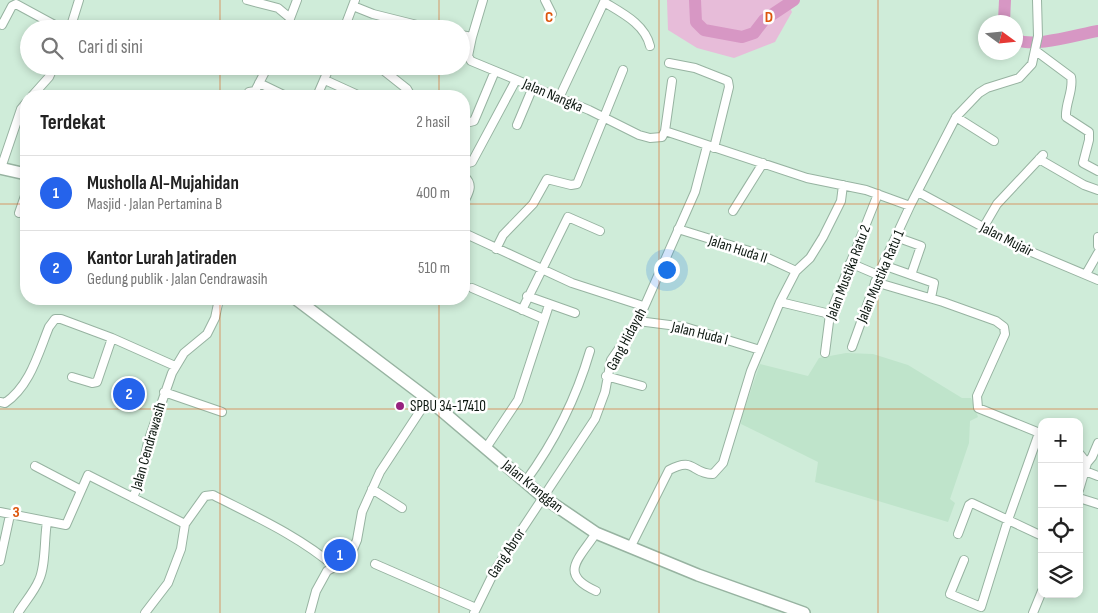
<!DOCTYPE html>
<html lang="id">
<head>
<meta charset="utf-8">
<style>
	body { margin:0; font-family:"Sofia Sans Condensed",sans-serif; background:#f2f2f2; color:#222 }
	.controls { position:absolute; right:15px; bottom:15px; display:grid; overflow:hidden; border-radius:10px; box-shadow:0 2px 8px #0003 }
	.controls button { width:45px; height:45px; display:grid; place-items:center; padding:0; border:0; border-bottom:1px solid #e0e0e0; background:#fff; color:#222; font:25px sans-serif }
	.compass { position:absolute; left:978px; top:15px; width:45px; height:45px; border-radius:50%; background:#fff; box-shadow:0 2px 8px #0003; rotate:105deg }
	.you { position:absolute; left:666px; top:269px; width:18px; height:18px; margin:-12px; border:4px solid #fff; border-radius:50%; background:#1a73e8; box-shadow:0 0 0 8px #1a73e833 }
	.badge { display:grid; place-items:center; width:32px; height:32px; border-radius:50%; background:#2563eb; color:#fff; font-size:16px; font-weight:700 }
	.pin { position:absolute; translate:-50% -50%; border:2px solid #fff; box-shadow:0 1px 5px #0006 }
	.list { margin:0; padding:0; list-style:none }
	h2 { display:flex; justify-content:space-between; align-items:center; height:65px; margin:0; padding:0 20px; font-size:21px }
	h2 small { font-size:16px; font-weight:400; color:#767676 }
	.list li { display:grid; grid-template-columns:32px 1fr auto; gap:15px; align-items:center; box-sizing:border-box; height:75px; padding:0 20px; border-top:1px solid #e0e0e0 }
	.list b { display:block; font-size:19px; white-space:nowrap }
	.list p { margin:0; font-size:16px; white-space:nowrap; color:#767676 }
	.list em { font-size:16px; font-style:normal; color:#767676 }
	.icon { flex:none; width:28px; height:28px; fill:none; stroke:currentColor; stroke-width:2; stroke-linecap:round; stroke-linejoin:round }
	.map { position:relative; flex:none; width:1098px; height:613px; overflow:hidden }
	.search { position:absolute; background:#fff; box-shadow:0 2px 8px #0003; left:20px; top:20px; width:450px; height:55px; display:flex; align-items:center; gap:12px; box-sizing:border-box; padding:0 18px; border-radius:28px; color:#767676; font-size:19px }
	.panel { position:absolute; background:#fff; box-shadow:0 2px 8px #0003; left:20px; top:90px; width:450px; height:215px; border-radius:20px }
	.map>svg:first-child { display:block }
</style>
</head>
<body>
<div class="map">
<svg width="1098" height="613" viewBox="0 0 1098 613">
	<rect width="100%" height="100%" fill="#cfecd9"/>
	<path fill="#bfe4cb" d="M846 353 873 354 908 365 962 398H971L978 417 970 421 969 443 950 499 955 503 948 522 815 482 818 462 741 424 742 416 760 364 808 376 819 358Z"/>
	<path fill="#e7bcd9" d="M667 0H786L792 12 775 42 734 58 697 48 668 30Z"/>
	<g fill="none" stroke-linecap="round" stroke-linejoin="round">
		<path stroke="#d797c4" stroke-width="12" d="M695 0 696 22 704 30 742 37 754 33 764 20 794 0
			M1004 22 1005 0
			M1016 39C1032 49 1079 34 1098 31"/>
		<defs>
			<path id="street" d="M247 0 278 8 290 18
				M545 0 552 14
				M353 6 373 14 433 29
				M0 24 2 25 12 6 16 4 62 29
				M70 29 79 0
				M286 29 297 0
				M344 29 355 0
				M461 35 472 37 468 56 471 61 589 110 639 135 650 138 662 137 665 131 672 81
				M472 37 483 0
				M1036 51 1071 77C1074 90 1065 103 1066 117L1089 132V140L1083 163 1098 171
				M669 63 695 68 728 81 729 87 714 148
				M378 66 407 89 411 96
				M325 80 360 96
				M259 83 286 96
				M249 92 255 91 268 66
				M32 96 49 77 54 66
				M317 96 330 66
				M559 98 604 2C622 13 645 24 650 46
				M956 117 994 141
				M517 125 533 87
				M464 129 466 123 474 121 477 114 495 71
				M665 131 807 178 866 190 910 206 956 117 979 93 987 88 1019 78 1032 64 1038 36 1037 0
				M1039 159 1084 185 1098 190
				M464 164 472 162 516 80
				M1 168 21 109 26 103
				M464 176C474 185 469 192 464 202
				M918 192 1022 248 1098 280
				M733 211 763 163
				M19 213 26 193
				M983 228 997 204 1043 155
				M678 229 759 254 796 271
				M464 233 572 283 643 306
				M896 237 921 246 911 275
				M1098 237V246
				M496 249 503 235 533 204 547 179 571 185 577 184 623 70
				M850 263 878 275
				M883 265 934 283 931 298
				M1086 274 1098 253
				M875 282 943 302 996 321 1004 327 1005 334 977 396 978 408 1042 434
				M472 288 544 319
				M527 296 575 313
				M780 302 830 314
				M522 310 568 217 600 231
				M638 321 685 327 760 350
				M852 347 878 275 910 206
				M825 353 830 314 878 194
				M606 376 642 386
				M72 377 92 383 97 382 112 338
				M164 392 222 412
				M0 402 5 403C30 386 38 354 49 327L55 319H61L112 338 175 366
				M486 448 518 400 549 305
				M1079 453 1087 463 1079 490
				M1087 463 1092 457 1098 443
				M35 466 81 490
				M1085 471 1098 476
				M525 482C555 441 576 399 590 351
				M372 489 402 508
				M133 498 140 479 148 442 172 373 184 353 207 334 215 318 219 299
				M1079 498 1098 504
				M0 512 66 525 88 475 185 524
				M596 533C580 558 557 574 596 591
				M958 534 969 505 972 503 1042 536
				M631 546 669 470C695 456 691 474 713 474L723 463 751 371 780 302 796 271 810 258 823 237 841 201 843 185
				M964 560 950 594 981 607 1008 520 1039 433
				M0 561 10 515
				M375 564 476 608
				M18 613C24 603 34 592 39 580 46 565 44 539 47 522
				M145 613 168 583 181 549 185 524 205 496 213 495C254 516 299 536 335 567
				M310 613 316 591 327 571 349 559 357 540 362 512 380 472 428 399
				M474 613 495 570 595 419 605 392 611 360 638 321 695 192 707 146
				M1033 613 1042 591"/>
			<path id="secondary" d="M0 168 26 174
				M296 299 428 399 543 497 596 533 698 575 804 613"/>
		</defs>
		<use href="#street" stroke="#97b3a1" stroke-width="10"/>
		<use href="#secondary" stroke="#97b3a1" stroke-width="14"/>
		<use href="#street" stroke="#fff" stroke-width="8"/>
		<use href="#secondary" stroke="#fff" stroke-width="11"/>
	</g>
	<path fill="none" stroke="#dd560c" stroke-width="1" stroke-opacity="0.55" d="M220 0V29M439 0V29M659 0V613M878 0V613M220 66V96M439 66V96M0 204H26M464 204H1098M220 299V613M439 299V613M0 409H1098"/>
	<circle fill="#97227f" stroke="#fff" stroke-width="2" cx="400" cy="406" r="5"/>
	<g text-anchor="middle" stroke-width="5" stroke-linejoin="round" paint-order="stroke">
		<g font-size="15" fill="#0c1710" stroke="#fff">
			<text transform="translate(553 95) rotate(23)" y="5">Jalan Nangka</text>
			<text transform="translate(1007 239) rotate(27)" y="5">Jalan Mujair</text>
			<text transform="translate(738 249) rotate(18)" y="5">Jalan Huda II</text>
			<text transform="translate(848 272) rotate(-69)" y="5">Jalan Mustika Ratu 2</text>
			<text transform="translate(880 276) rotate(-67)" y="5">Jalan Mustika Ratu 1</text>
			<text transform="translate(700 333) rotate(14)" y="5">Jalan Huda I</text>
			<text transform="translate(626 339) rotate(-62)" y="5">Gang Hidayah</text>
			<text transform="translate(148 446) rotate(-74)" y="5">Jalan Cendrawasih</text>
			<text transform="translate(533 486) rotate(39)" y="5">Jalan Kranggan</text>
			<text transform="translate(506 553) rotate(-57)" y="5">Gang Abror</text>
		</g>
		<g font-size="15" fill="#0c1710" stroke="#fff" text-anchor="start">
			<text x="410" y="411">SPBU 34-17410</text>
		</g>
	</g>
	<g font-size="16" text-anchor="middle" font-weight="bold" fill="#dd560c" stroke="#fff" stroke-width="5" stroke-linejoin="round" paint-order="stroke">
		<text x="549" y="22">C</text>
		<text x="769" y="22">D</text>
		<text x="16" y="517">3</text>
	</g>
</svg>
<div class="controls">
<button>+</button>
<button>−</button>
<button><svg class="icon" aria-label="locate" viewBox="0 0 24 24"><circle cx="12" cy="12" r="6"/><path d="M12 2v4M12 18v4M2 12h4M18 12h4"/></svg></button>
<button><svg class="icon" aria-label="layers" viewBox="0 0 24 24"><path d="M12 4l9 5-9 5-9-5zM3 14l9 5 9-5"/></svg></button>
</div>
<svg class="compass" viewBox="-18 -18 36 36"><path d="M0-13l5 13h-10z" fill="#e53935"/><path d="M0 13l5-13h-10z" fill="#767676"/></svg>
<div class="you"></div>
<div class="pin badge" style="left:340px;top:555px">1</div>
<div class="pin badge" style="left:129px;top:394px">2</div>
<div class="search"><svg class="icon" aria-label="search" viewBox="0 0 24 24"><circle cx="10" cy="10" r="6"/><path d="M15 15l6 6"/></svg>Cari di sini</div>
<section class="panel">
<h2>Terdekat<small>2 hasil</small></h2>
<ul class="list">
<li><span class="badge">1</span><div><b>Musholla Al-Mujahidan</b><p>Masjid · Jalan Pertamina B</p></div><em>400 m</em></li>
<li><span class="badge">2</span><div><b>Kantor Lurah Jatiraden</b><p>Gedung publik · Jalan Cendrawasih</p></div><em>510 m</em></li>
</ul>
</section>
</div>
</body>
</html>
